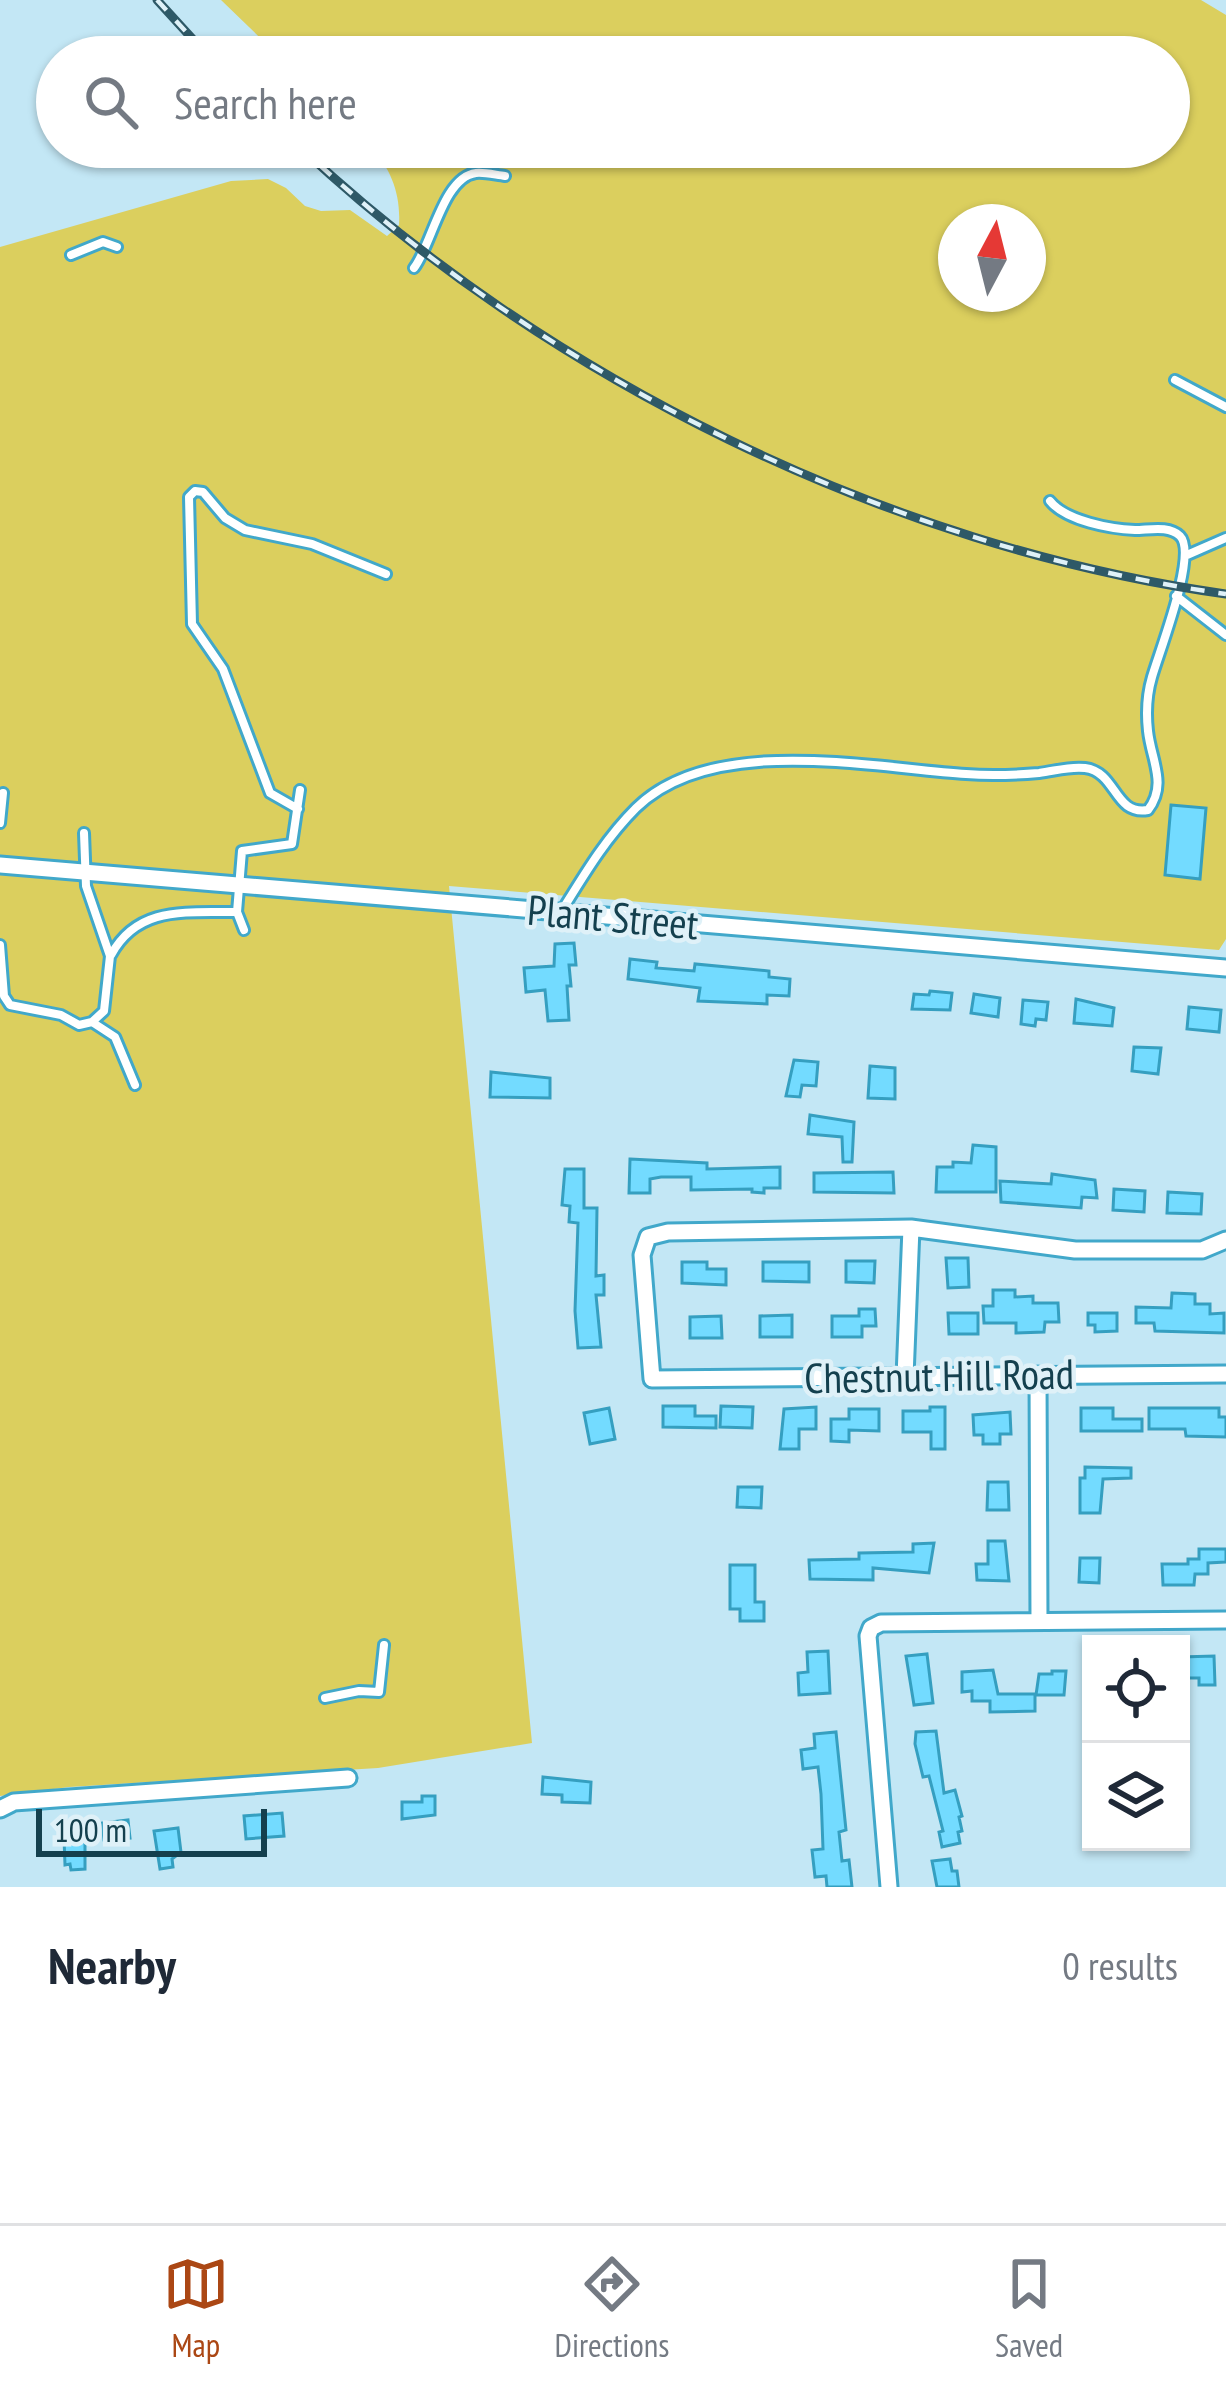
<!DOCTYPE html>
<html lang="en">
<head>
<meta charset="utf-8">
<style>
	body { margin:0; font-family:"PT Sans Narrow",sans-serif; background:#f6f6f7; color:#1f2937 }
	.controls { position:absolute; right:36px; bottom:36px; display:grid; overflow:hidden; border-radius:0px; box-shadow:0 3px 9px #0004 }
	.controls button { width:108px; height:108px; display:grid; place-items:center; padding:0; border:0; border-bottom:3px solid #e0e1e3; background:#fff; color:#1f2937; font:60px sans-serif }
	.compass { position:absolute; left:938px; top:204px; width:108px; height:108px; border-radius:50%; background:#fff; box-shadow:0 3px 9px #0004; rotate:7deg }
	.scale { position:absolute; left:36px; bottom:30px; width:231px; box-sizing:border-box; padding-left:12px; border:6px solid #14404e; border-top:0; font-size:33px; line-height:42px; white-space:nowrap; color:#14404e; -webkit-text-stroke:9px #dff1f8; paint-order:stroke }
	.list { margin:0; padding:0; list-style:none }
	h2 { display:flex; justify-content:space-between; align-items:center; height:156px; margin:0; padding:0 48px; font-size:51px }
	h2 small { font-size:39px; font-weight:400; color:#747a83 }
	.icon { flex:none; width:66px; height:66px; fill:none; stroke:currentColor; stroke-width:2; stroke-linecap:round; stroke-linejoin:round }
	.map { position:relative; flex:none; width:1226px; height:1887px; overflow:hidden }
	.search { position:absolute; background:#fff; box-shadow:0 3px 9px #0004; left:36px; right:36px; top:36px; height:132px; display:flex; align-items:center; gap:30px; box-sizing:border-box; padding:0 42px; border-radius:66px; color:#747a83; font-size:45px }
	.sheet { height:336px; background:#fff }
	nav { display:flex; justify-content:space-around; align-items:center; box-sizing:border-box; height:168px; border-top:3px solid #e0e1e3; background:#fff; font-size:33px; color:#747a83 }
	nav a { display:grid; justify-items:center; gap:6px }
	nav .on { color:#ab4714 }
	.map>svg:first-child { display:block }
</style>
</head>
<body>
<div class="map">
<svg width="1226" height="1887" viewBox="0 0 1226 1887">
	<rect width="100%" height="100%" fill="#c3e7f5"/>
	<path fill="#dbcf5e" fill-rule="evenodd" d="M221 0H1201L1226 15V939L1219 950 449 886 532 1743 378 1768 69 1787 0 1796V247L231 181 268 179 286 188 305 206 321 211 350 210 387 236 399 225C401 194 391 169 371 147H1169V57H280ZM956 222H1028V294H956Z"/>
	<path fill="#73dbff" stroke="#359fc0" stroke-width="3" d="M1171 805 1206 808 1200 879 1165 875Z
		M574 943 576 965H569L571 986H567L569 1020 548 1021 545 990 526 992 524 968 554 966 555 944Z
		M630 959 657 962 656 968 694 971 695 964 769 971V977L790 979 789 996 767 995V1004L698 1001 700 988 628 979Z
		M930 991 952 993 950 1010 912 1009 914 994 929 995Z
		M974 994 1000 998 998 1017 971 1013Z
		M1076 999 1114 1008 1112 1026 1074 1023Z
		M1023 1000 1048 1002 1046 1020 1036 1019 1035 1026 1021 1024Z
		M1189 1007 1221 1010 1219 1032 1187 1029Z
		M1134 1047 1161 1048 1158 1074 1132 1071Z
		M794 1060 818 1062 816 1086 802 1085 800 1097 786 1096Z
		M870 1066 895 1068V1099L868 1098Z
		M491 1072 550 1078V1098L490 1097Z
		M810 1115 854 1122 852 1162H843L842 1137 808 1134Z
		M973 1145 996 1147V1192H936L937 1167H953V1162L971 1163Z
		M630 1159 707 1163V1169L780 1167V1188H764V1193L752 1192V1189L691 1190V1177H661L650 1179V1193H629Z
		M565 1169H584V1208H597L596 1276 604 1275V1295H596L601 1347 578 1348 575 1311 578 1223 569 1222 570 1206 562 1205Z
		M893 1172 894 1193 814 1192V1173Z
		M1052 1174 1095 1180 1097 1198 1082 1197 1081 1208 1001 1202 1000 1181 1051 1184Z
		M1114 1189 1145 1191 1144 1212 1113 1210Z
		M1168 1192 1202 1194 1201 1214 1167 1213Z
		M946 1258H968L969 1287 948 1288Z
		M846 1261H875L874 1283 846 1282Z
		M682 1262H707V1269H726V1285L682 1283Z
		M763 1262H809V1282L763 1281Z
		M993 1290H1015V1297L1033 1296V1303H1058L1059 1322H1045L1044 1332 1016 1333V1323H984L983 1306H993Z
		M1172 1293 1195 1294V1304H1210V1314L1224 1313V1333L1155 1331 1154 1323H1136V1307L1171 1308Z
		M859 1309H875L876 1326H862V1337H832V1316H859Z
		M948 1313H978V1334H949Z
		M1088 1313H1117V1331L1095 1332V1325H1088Z
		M792 1315V1337H760V1316Z
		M721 1316 722 1338H690V1317Z
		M663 1406H695V1416H716V1428L663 1427Z
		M721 1406 753 1407 752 1428 720 1427Z
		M816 1407V1429H799V1449H780L784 1409Z
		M930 1407H945V1449H931V1432H903V1411H930Z
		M609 1408 615 1439 590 1444 584 1413Z
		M1081 1408H1113V1419H1142V1431H1081Z
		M1149 1408H1219V1417H1226V1437L1186 1436 1185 1429H1149Z
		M849 1409H879V1431L849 1430V1442L831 1441V1419H849Z
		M1010 1412 1011 1434H1000V1444H983V1435H974L973 1415Z
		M1085 1467 1131 1468V1478L1103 1479 1100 1513H1080V1478H1085Z
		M988 1482H1008L1009 1510H987Z
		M738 1487H762L761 1508 737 1507Z
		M988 1541H1005L1009 1581 977 1580 976 1564H988Z
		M934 1543 929 1573 873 1568V1580L810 1579 809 1560 859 1559V1553L913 1552V1544Z
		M1199 1549H1226V1562L1208 1563V1574H1195L1194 1585H1163L1162 1564H1188V1559H1199Z
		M1080 1558H1100L1099 1583 1079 1582Z
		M730 1565H755V1602H764V1621H740V1609H730Z
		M828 1651 830 1693 799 1695 798 1673 808 1672 807 1652Z
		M927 1654 933 1703 914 1705 906 1656Z
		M1214 1656 1215 1685H1199V1678H1181V1657Z
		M993 1670 998 1694H1035V1711L990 1712V1701H972V1691L962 1692V1672Z
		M1052 1671H1066L1064 1695H1036L1039 1674H1052Z
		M936 1731 944 1793 955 1790 962 1816 959 1817 962 1831 958 1832 960 1843 942 1847 939 1832 943 1831 929 1776 923 1777 915 1744 916 1732Z
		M836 1732 846 1830 839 1832 842 1861 849 1860 852 1887H827L826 1876 815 1877 812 1850 823 1849 821 1794 818 1767 803 1769 801 1750 815 1748 814 1734Z
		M543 1777 591 1782 590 1803 562 1802V1795L542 1794Z
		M422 1796H435V1815L402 1819V1802H422Z
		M282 1813 284 1836 246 1839 244 1816Z
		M128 1820 130 1838 104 1840 102 1823Z
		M178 1828 181 1852 172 1859 173 1867 160 1869 154 1831Z
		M85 1837V1869L71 1870 70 1864 65 1865 64 1838Z
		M950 1859 952 1871H957L959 1887H937L932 1861Z"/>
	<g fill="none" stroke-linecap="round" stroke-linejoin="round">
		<defs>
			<path id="service" d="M71 255 103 242 117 247
				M414 268C432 245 443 177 476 173 484 172 496 175 505 176
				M1175 380 1226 407
				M1187 555 1226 538
				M1176 596 1226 635
				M298 809 270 793 223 669 192 624 189 497 195 491 203 492 225 518 245 530 312 544 386 574
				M0 823 3 793
				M237 912 244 930
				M561 912C584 875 605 839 636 808 712 733 871 768 966 774 990 776 1015 775 1039 773 1055 771 1070 766 1085 768 1117 772 1114 816 1148 810 1168 784 1151 760 1148 731 1146 713 1147 694 1152 677 1159 652 1198 554 1180 536 1169 525 1149 530 1135 530 1111 529 1066 521 1050 501
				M0 945 4 996 10 1005 61 1015 79 1025 92 1022 104 1011 110 956 86 886 84 833
				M111 955C138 905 187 913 237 912L242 851 292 844 300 790
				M92 1022 115 1037 135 1085
				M325 1698 359 1691 379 1692 384 1645"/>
			<path id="minor" d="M0 865 1226 968
				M1226 1240 1202 1250H1075L911 1228 668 1232 648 1237 642 1255 652 1379 1226 1374
				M1038 1375 1039 1621
				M905 1377 911 1228
				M0 1809 14 1802 348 1778
				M889 1887 868 1636 871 1628 881 1623 1226 1620"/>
		</defs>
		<use href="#service" stroke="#41a8ca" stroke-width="14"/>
		<use href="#minor" stroke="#41a8ca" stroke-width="21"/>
		<use href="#service" stroke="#fff" stroke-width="8"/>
		<use href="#minor" stroke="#fff" stroke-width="15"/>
		<defs>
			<path id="rail" d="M157 0 209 57
				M300 147C547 379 889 547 1226 594"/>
		</defs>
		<use href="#rail" stroke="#2e5967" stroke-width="9"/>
		<use href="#rail" stroke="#dff1f8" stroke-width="4.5" stroke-dasharray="14" stroke-linecap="butt"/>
	</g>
	<g text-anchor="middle" stroke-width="9" stroke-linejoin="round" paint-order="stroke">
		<g font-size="42" fill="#14404e" stroke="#dff1f8">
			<text transform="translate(613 917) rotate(5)" y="15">Plant Street</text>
			<text transform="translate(939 1376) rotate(-1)" y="15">Chestnut Hill Road</text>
		</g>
	</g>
</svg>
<div class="controls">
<button><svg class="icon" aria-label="locate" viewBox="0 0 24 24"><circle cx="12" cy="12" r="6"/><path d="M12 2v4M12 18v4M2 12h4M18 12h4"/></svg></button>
<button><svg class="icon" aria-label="layers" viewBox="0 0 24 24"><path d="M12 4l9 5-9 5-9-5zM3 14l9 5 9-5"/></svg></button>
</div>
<svg class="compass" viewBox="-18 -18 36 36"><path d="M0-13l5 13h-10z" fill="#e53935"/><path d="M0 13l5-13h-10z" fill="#747a83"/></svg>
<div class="scale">100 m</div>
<div class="search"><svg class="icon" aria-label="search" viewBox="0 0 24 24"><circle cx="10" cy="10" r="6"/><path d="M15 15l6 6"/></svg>Search here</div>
</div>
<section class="sheet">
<h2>Nearby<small>0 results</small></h2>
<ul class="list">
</ul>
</section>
<nav>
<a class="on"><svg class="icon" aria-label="map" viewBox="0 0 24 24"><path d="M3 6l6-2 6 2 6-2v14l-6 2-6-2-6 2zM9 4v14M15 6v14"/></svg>Map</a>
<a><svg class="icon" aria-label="directions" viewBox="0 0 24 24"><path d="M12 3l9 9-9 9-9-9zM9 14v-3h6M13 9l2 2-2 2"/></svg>Directions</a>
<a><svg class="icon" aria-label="saved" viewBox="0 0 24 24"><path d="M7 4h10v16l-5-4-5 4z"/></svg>Saved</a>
</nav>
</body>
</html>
